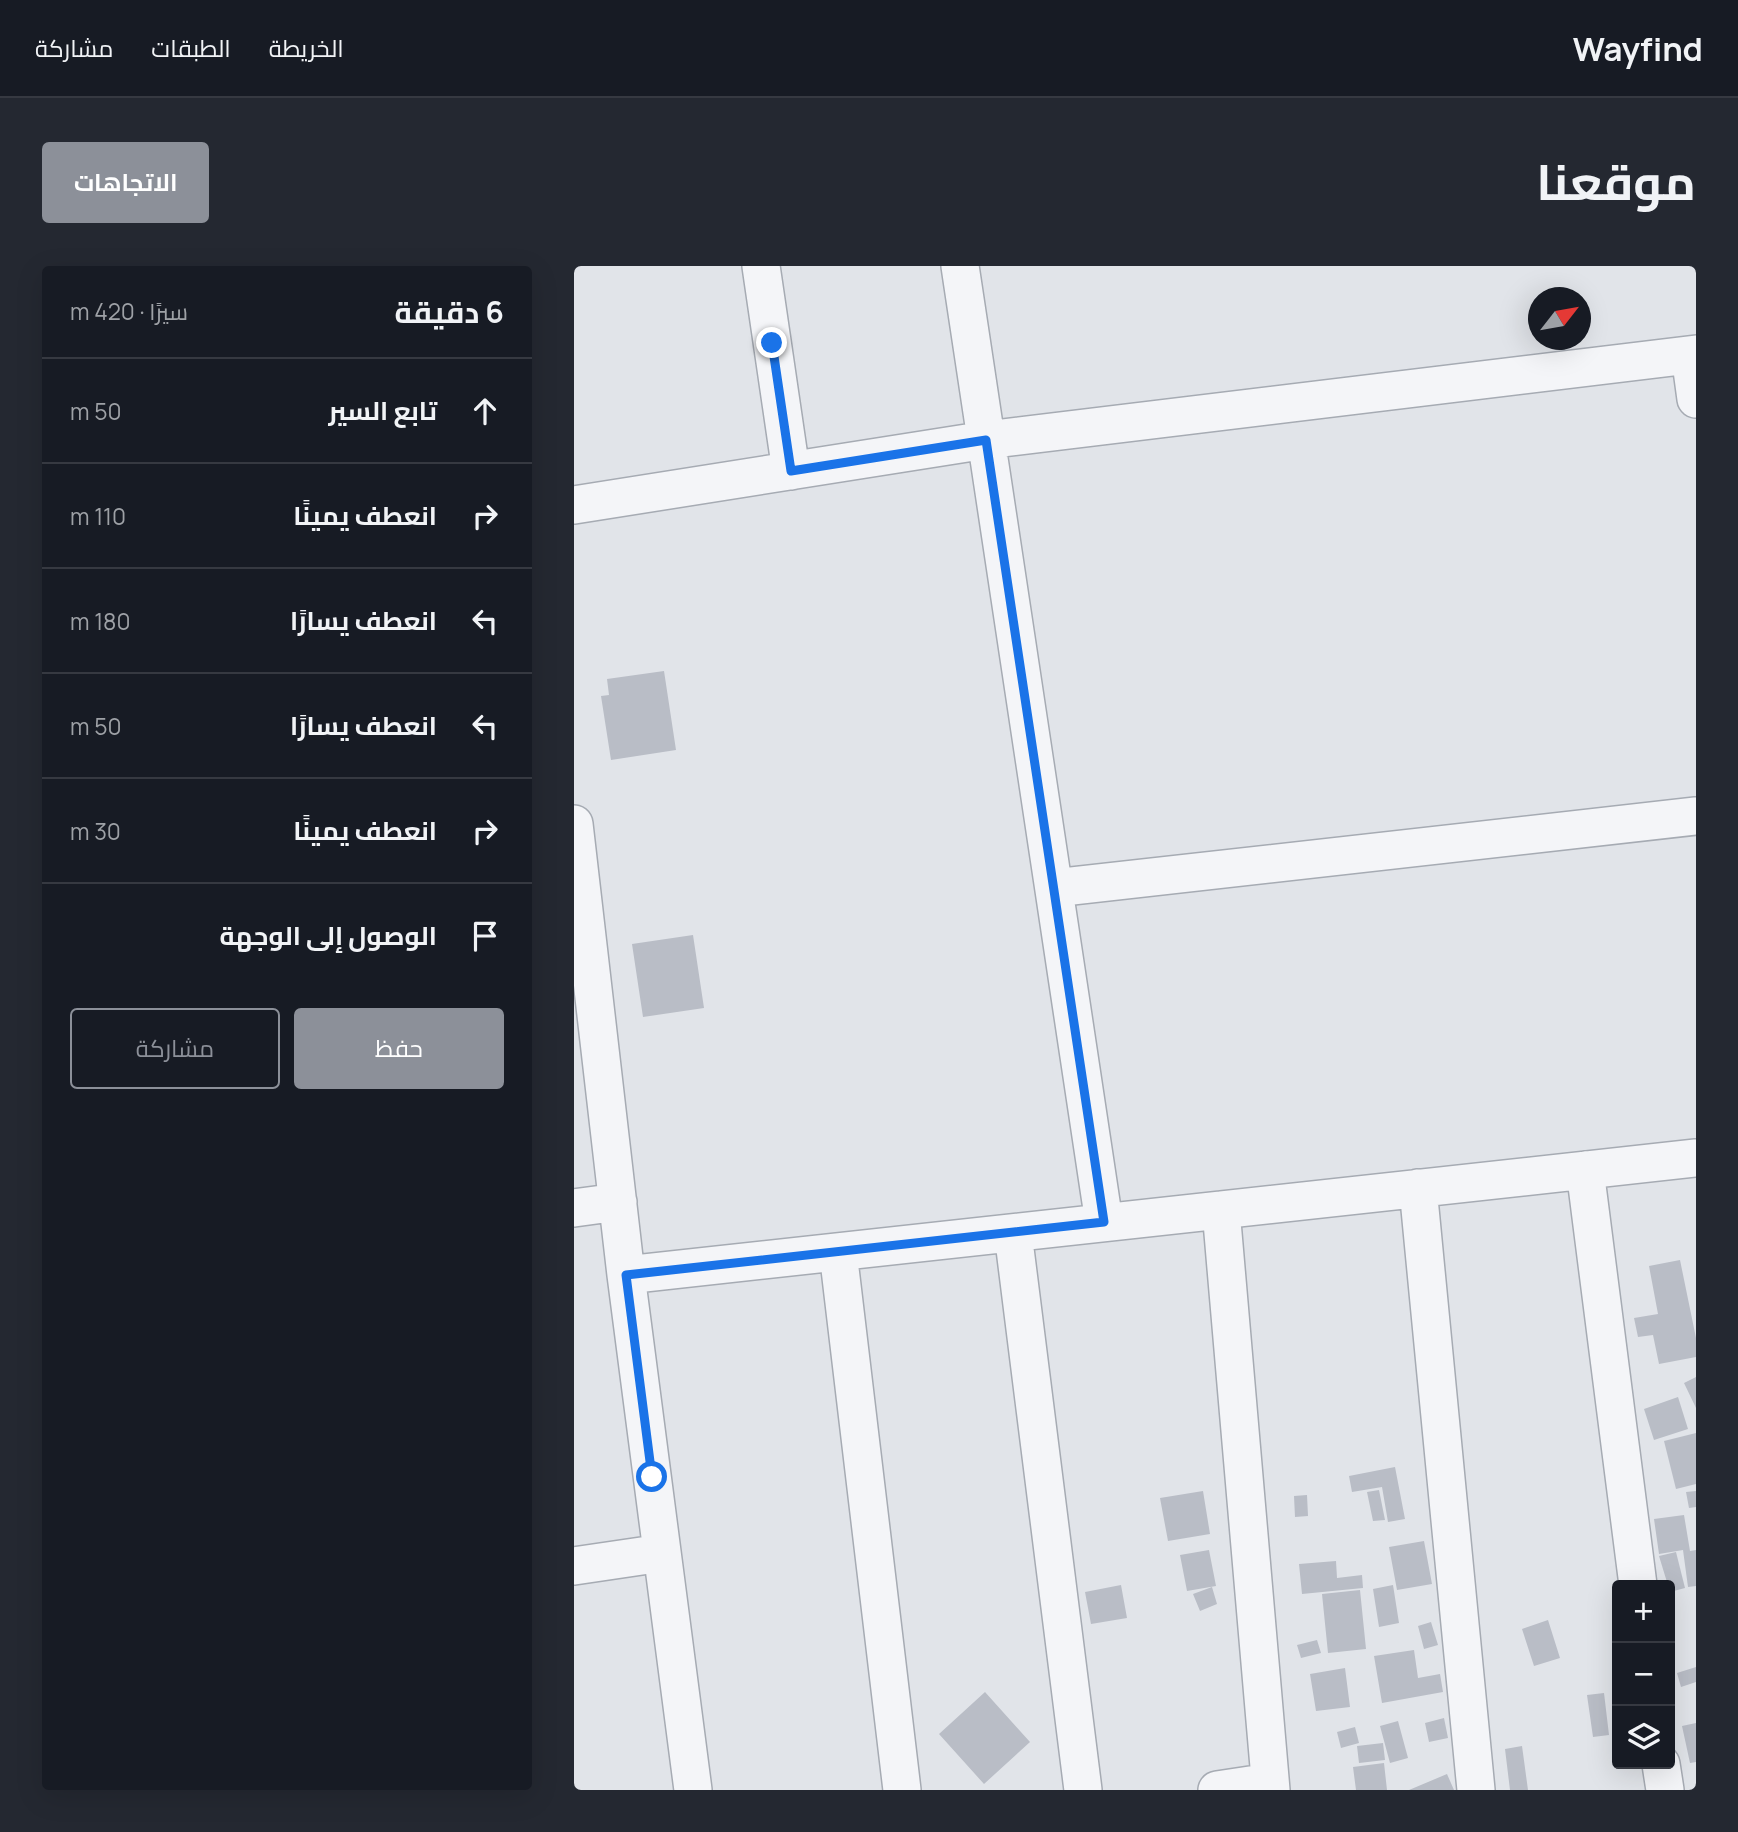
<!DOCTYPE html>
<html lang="ar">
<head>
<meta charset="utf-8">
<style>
	body { margin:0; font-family:Manrope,Cairo,sans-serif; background:#242831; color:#f1f3f6; direction:rtl }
	.controls { position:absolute; right:21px; bottom:21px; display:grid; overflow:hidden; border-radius:7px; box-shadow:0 7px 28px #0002 }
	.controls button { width:63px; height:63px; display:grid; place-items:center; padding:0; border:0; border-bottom:2px solid #363941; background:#171b24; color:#f1f3f6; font:35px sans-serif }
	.compass { position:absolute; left:954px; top:21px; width:63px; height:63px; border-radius:50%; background:#171b24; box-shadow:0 7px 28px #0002; rotate:59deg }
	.stop { position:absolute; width:21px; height:21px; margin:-16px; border:5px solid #1a73e8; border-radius:50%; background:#fff }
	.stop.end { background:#1a73e8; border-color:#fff; box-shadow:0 2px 7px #0008 }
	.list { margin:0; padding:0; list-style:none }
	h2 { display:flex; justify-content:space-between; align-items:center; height:91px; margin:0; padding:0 28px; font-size:30px }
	h2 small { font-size:23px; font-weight:400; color:#9ea1a6 }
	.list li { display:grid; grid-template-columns:46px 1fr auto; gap:21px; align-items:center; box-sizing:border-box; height:105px; padding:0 28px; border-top:2px solid #363941 }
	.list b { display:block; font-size:26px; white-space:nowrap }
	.list em { font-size:23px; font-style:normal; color:#9ea1a6 }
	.actions { display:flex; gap:14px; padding:21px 28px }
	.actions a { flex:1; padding:16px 0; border:2px solid #8c9099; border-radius:7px; text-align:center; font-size:24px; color:#8c9099 }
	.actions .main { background:#8c9099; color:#fff }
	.icon { flex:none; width:38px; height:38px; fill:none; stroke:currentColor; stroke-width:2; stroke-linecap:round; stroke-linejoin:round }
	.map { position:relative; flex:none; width:1122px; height:1524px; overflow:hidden; direction:ltr; border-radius:7px }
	header { display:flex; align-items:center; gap:42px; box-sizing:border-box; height:98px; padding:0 35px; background:#171b24; border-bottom:2px solid #363941 }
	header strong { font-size:33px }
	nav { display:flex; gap:38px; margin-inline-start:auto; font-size:24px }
	.intro { display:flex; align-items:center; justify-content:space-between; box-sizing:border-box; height:168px; padding:0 42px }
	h1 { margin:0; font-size:49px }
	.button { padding:18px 32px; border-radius:7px; background:#8c9099; color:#fff; font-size:24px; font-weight:700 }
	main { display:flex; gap:42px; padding:0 42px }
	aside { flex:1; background:#171b24; border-radius:7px; box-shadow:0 7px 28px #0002 }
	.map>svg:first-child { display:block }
</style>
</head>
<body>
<header>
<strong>Wayfind</strong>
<nav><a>الخريطة</a><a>الطبقات</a><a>مشاركة</a></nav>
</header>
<div class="intro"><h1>موقعنا</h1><a class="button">الاتجاهات</a></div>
<main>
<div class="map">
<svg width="1122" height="1524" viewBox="0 0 1122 1524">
	<rect width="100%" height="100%" fill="#e1e4e9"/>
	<path fill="#b9bdc6" d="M90 405 102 484 37 494 27 430 35 429 33 413Z
		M119 669 130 742 69 751 58 678Z
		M1106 994 1122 1072V1091L1085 1098 1079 1069 1064 1071 1060 1052 1084 1048 1075 1000Z
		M1122 1111V1142L1110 1117Z
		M1104 1131 1114 1163 1080 1174 1070 1143Z
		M1122 1167V1218L1102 1223 1090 1175Z
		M821 1201 831 1253 814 1256 808 1221 778 1226 775 1210Z
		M805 1224 811 1254 799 1255 793 1226Z
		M629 1225 636 1268 594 1275 586 1232Z
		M1122 1225V1241L1115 1242 1112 1226Z
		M733 1229 734 1250 721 1251 720 1230Z
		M1110 1249 1116 1285 1122 1284V1320L1114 1321 1109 1284 1085 1288 1080 1253Z
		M850 1275 858 1318 823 1324 815 1281Z
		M635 1284 642 1320 613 1325 606 1289Z
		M1102 1286 1111 1322 1096 1326 1085 1290Z
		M762 1295 763 1312 788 1309 789 1322 728 1328 725 1298Z
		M547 1319 553 1352 517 1358 511 1326Z
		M819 1319 825 1357 805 1361 799 1323Z
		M638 1321 643 1338 626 1345 619 1328Z
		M786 1324 792 1383 754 1387 748 1328Z
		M974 1354 986 1392 960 1400 948 1363Z
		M857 1356 864 1379 850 1383 844 1360Z
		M743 1374 747 1387 727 1392 723 1379Z
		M840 1384 844 1412 866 1408 869 1426 808 1437 800 1390Z
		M1122 1401V1416L1107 1421 1103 1407Z
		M771 1402 776 1441 742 1445 736 1408Z
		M411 1426 456 1476 410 1518 365 1468Z
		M1030 1427 1035 1469 1019 1471 1013 1429Z
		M870 1452 874 1472 855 1476 851 1457Z
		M824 1455 834 1492 816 1497 806 1460Z
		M1122 1457V1496L1116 1497 1108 1460Z
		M781 1461 785 1477 767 1482 763 1466Z
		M809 1477 811 1494 785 1497 783 1480Z
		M948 1480 954 1524H936L931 1483Z
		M810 1497 813 1524H782L779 1501Z
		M873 1508 880 1524H835Z"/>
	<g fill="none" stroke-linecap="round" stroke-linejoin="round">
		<defs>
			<path id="minor" d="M187 0 217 205
				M386 0 530 956
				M1116 89 1122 133
				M0 239 412 174 1122 88
				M0 558 52 1009 119 1524
				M480 622 1122 550
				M1011 904 1064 1319
				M844 922 902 1524
				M0 942 44 936
				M647 944 697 1524
				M439 967 509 1524
				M264 986 328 1524
				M52 1009 1122 892
				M0 1300 88 1287
				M1087 1498 1091 1524
				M643 1524 696 1516"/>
		</defs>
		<use href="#minor" stroke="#a6abb3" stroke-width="40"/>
		<use href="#minor" stroke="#f4f5f8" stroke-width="37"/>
	</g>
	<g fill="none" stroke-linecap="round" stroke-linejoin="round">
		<path stroke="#1a73e8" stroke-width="9" d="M78 1211 52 1009 530 956 412 174 217 205 198 77"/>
	</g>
</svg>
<div class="controls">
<button>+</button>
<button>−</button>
<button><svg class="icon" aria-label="layers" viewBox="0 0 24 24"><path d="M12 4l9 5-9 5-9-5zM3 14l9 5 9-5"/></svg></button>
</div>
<svg class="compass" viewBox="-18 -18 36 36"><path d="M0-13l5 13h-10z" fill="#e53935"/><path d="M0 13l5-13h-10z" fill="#9ea1a6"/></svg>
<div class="stop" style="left:78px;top:1211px"></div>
<div class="stop end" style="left:198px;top:77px"></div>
</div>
<aside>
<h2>6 دقيقة<small>سيرًا · 420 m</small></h2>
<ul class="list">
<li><svg class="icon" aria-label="ahead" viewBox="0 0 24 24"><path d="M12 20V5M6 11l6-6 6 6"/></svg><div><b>تابع السير</b></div><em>50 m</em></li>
<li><svg class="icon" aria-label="right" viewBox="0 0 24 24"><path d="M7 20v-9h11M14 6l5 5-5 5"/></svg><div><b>انعطف يمينًا</b></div><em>110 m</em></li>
<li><svg class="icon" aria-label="left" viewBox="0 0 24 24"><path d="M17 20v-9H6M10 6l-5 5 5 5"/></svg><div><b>انعطف يسارًا</b></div><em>180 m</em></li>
<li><svg class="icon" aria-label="left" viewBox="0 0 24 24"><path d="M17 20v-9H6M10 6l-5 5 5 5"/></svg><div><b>انعطف يسارًا</b></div><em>50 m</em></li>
<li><svg class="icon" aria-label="right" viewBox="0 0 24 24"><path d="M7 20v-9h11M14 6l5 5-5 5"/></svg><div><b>انعطف يمينًا</b></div><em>30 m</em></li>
<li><svg class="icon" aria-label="arrive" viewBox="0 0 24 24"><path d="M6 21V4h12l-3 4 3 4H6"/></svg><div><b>الوصول إلى الوجهة</b></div></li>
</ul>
<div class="actions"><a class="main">حفظ</a><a>مشاركة</a></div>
</aside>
</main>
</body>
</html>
